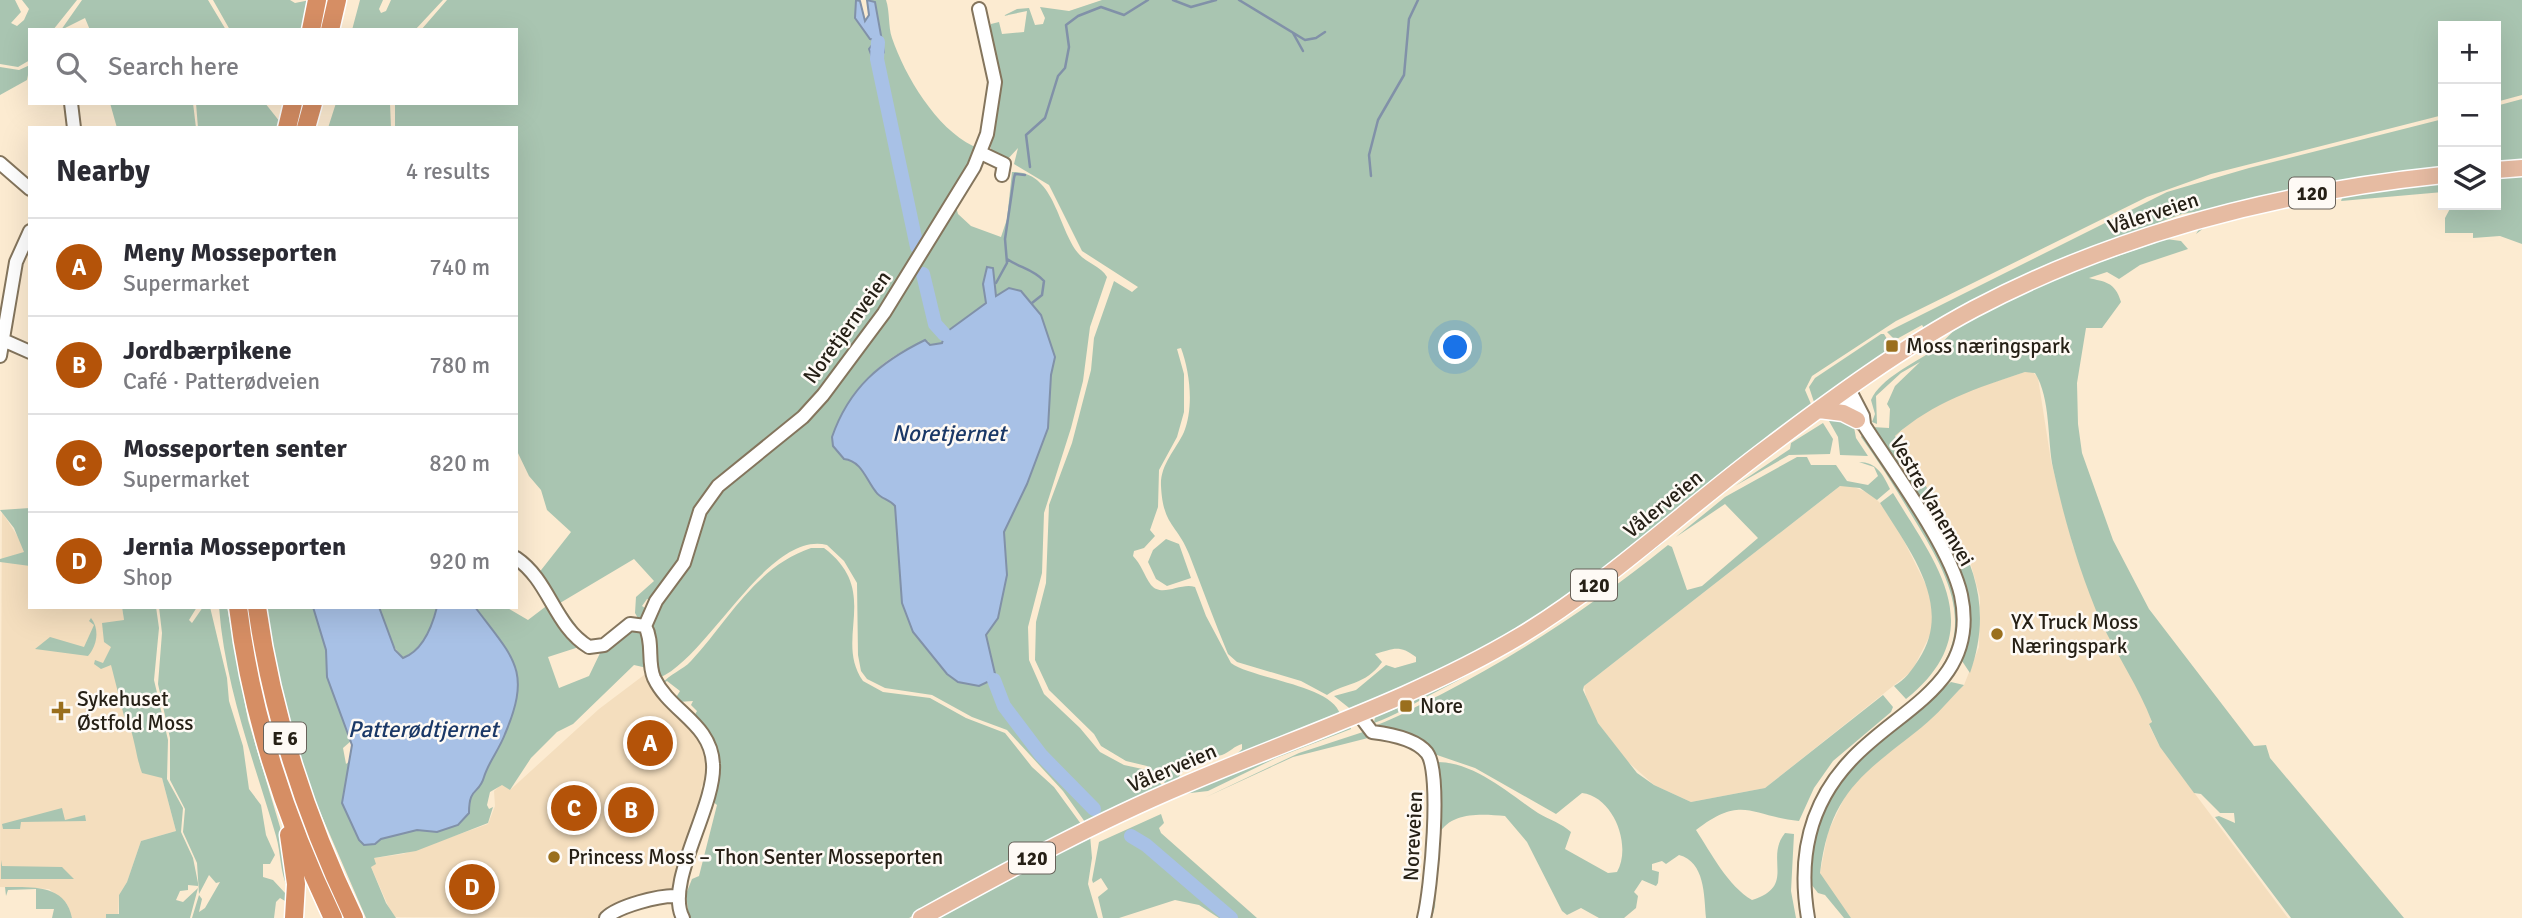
<!DOCTYPE html>
<html lang="en">
<head>
<meta charset="utf-8">
<style>
	body { margin:0; font-family:Signika,sans-serif; background:#f2f2f3; color:#2b2b33 }
	.controls { position:absolute; right:21px; top:21px; display:grid; overflow:hidden; border-radius:0px; box-shadow:0 7px 28px #0002 }
	.controls button { width:63px; height:63px; display:grid; place-items:center; padding:0; border:0; border-bottom:2px solid #e1e1e2; background:#fff; color:#2b2b33; font:35px sans-serif }
	.you { position:absolute; left:1456px; top:348px; width:24px; height:24px; margin:-18px; border:5px solid #fff; border-radius:50%; background:#1a73e8; box-shadow:0 0 0 10px #1a73e833 }
	.badge { display:grid; place-items:center; width:46px; height:46px; border-radius:50%; background:#b45309; color:#fff; font-size:23px; font-weight:700 }
	.pin { position:absolute; translate:-50% -50%; border:4px solid #fff; box-shadow:0 2px 7px #0006 }
	.list { margin:0; padding:0; list-style:none }
	h2 { display:flex; justify-content:space-between; align-items:center; height:91px; margin:0; padding:0 28px; font-size:30px }
	h2 small { font-size:23px; font-weight:400; color:#7c7c81 }
	.list li { display:grid; grid-template-columns:46px 1fr auto; gap:21px; align-items:center; box-sizing:border-box; height:98px; padding:0 28px; border-top:2px solid #e1e1e2 }
	.list b { display:block; font-size:26px; white-space:nowrap }
	.list p { margin:0; font-size:23px; white-space:nowrap; color:#7c7c81 }
	.list em { font-size:23px; font-style:normal; color:#7c7c81 }
	.icon { flex:none; width:38px; height:38px; fill:none; stroke:currentColor; stroke-width:2; stroke-linecap:round; stroke-linejoin:round }
	.map { position:relative; flex:none; width:2522px; height:918px; overflow:hidden }
	.search { position:absolute; background:#fff; box-shadow:0 7px 28px #0002; left:28px; top:28px; width:490px; height:77px; display:flex; align-items:center; gap:18px; box-sizing:border-box; padding:0 24px; border-radius:0px; color:#7c7c81; font-size:26px }
	.panel { position:absolute; background:#fff; box-shadow:0 7px 28px #0002; left:28px; top:126px; width:490px; height:483px; border-radius:0px }
	.map>svg:first-child { display:block }
</style>
</head>
<body>
<div class="map">
<svg width="2522" height="918" viewBox="0 0 2522 918">
	<rect width="100%" height="100%" fill="#fcebd1"/>
	<path fill="#f4debe" d="M2025 372H2033L2038 378 2051 461 2073 546 2100 619 2145 702 2152 723 2149 725 2160 747 2288 918H1851L1824 882 1820 873 1828 832 1848 790 1871 765 1924 725 1964 685 1979 647 1980 597 1969 558 1895 436 1919 416 1958 394Z
		M1849 485 1871 494 1880 503 1900 533 1927 587 1933 607 1932 631 1912 671 1765 788 1691 802 1654 785 1626 760 1598 723 1588 706 1584 686 1840 486Z
		M2 512 30 556V607H122L124 620 109 624 124 716 162 778 176 831 141 841 127 882 119 895 118 918H72L67 904 49 889 0 887Z
		M648 672 695 729 707 749V779L701 787 703 795 675 888 605 913 599 918 393 917 371 867 374 858 403 854 488 824 495 806 494 791 502 784 510 790 599 709Z"/>
	<path fill="#a9c5b1" fill-rule="evenodd" d="M0 0H15L21 12 11 23 17 26 24 20 29 9 22 0H77L53 30H30V60L18 67 0 64Z
		M82 0H208L226 30H90L85 18 61 30Z
		M213 0H290L295 3 310 0 303 30H230Z
		M360 0H383L379 9 381 13 386 11 391 0H443L415 30H352Z
		M447 0H856L855 18 870 39 876 40 873 46 880 59 884 52 872 0H886C890 12 888 26 892 38 905 76 936 128 973 146L979 144 892 294 809 405 720 479 682 555 653 600 647 599 642 606 648 610 644 619 639 620 635 613 636 597 654 581 634 559 560 603 576 625 572 628 538 574 571 532 547 510 541 490 529 476 516 449V128H395V103H516V30H421Z
		M1102 0H2522V95L2496 102V26H2443V115L2211 174 2147 197 1896 321 1812 376 1805 390 1811 404 1630 552 1504 640 1353 711 1334 696 1356 690 1386 665 1395 668 1416 662V657C1399 644 1393 649 1375 654L1382 662C1365 686 1345 682 1327 695L1301 681 1237 662 1228 654C1214 621 1202 587 1189 554 1177 524 1163 526 1161 486 1160 465 1175 451 1184 432 1194 407 1190 372 1181 348L1177 349 1184 374V412L1177 437 1159 470 1158 507 1150 530 1155 536 1144 548 1134 551 1133 556C1141 564 1144 575 1151 585 1162 598 1181 582 1195 587L1206 616 1231 663C1253 679 1332 685 1340 714L1233 758 1242 749V744C1234 746 1230 752 1222 755 1207 759 1185 762 1178 779L1166 784 1147 766 1126 761 1101 746 1094 734 1049 690 1035 660 1036 622 1046 583 1049 505 1072 443 1091 370 1094 338 1114 281 1132 292 1138 287 1082 251 1049 185 1014 164 1018 148 1006 161 993 154 989 144 1000 80 989 32 991 24 999 22 1002 34 1024 32 1027 11 1003 16 1017 9 1029 8 1035 25 1043 24 1045 18 1040 7 1069 11Z
		M30 65 27 80 0 95V67L19 70Z
		M2522 99V163L2496 165V106Z
		M110 103H193L196 128H117Z
		M196 103H265L280 122 278 128H198Z
		M336 103H390L391 128H328Z
		M2443 119V170L2182 214 2141 229 2137 234 1924 328 1922 325 1895 340 1887 332 2167 192 2249 168Z
		M1012 172C1055 171 1057 227 1078 253 1086 263 1101 266 1107 277L1090 327 1083 381 1071 428 1044 513 1042 573 1028 627 1029 660 1044 694 1080 728 1100 752 1124 765 1147 770 1163 786 1085 822 1063 791 1007 730 972 717 932 695 885 688 867 679 861 671 858 655 857 583 844 561 827 545C768 530 709 657 659 678L652 622 705 510 720 490 783 438 956 207 958 214 971 226 1001 237 1007 219ZM946 338 871 453 836 427C852 387 887 352 928 341L929 344H940Z
		M2522 172V244L2500 236 2473 238V233H2445V218L2452 205H2496V175Z
		M2443 179V192L2341 201 2343 195 2279 206 2209 224 2196 234 2203 223C2281 199 2362 189 2443 179Z
		M2166 239 2181 241 2188 249 2140 265 2119 279 2107 272 2089 278C2104 282 2115 281 2121 302L2102 328H2086L2077 383 2078 424 2082 453 2113 540 2149 609 2251 742 2254 746 2266 745 2270 758 2404 918H2291L2215 817 2219 816 2235 823 2234 813H2220L2201 794 2194 793 2160 747 2149 724 2152 722C2139 687 2117 656 2101 622 2080 574 2064 519 2053 468 2047 439 2051 399 2035 373L2025 372C1977 388 1933 402 1895 436L1905 453 1898 459 1900 464 1897 465 1872 427 1889 428 1890 409 1887 404 1895 386 1920 362 1901 373 1876 396 1877 424 1872 422 1875 414 1871 400C1881 378 1913 364 1932 351 1943 344 1949 333 1960 326 2022 285 2097 264 2166 239Z
		M1881 334H1884L1892 347 1814 402 1809 387 1815 378Z
		M1836 417 1854 427 1856 438 1868 456 1840 455 1838 437 1829 421Z
		M1823 423 1833 439 1830 454 1789 455 1735 486 1790 449 1791 443Z
		M1863 433C1888 467 1947 553 1955 591 1960 614 1958 640 1948 660 1941 677 1925 689 1913 701L1911 700C1983 641 1954 584 1914 519 1897 491 1880 463 1861 437Z
		M1797 457H1807L1811 465H1836L1847 481 1868 485 1878 476 1874 467 1859 462C1876 462 1883 474 1890 489L1877 500 1860 488 1840 486 1584 686 1583 690 1598 723 1637 773 1654 785 1691 802 1765 788 1883 695 1893 707 1891 712 1833 761 1814 788 1799 821C1750 816 1743 794 1696 830 1711 853 1728 886 1752 900 1797 886 1764 859 1785 833L1794 834 1791 891 1796 918H1706C1704 895 1705 862 1679 855L1666 864 1662 861 1652 864V870L1659 872 1658 883 1656 886 1642 880 1634 892 1638 896 1636 908 1624 918H1599L1581 908 1567 915 1562 911 1527 842 1505 816C1483 814 1451 811 1439 834L1435 907 1432 918H1426L1434 766 1438 762C1476 763 1508 793 1538 813 1550 820 1561 823 1571 832L1565 849 1608 873 1617 872C1632 846 1614 797 1582 793L1556 814 1475 768 1437 755 1377 725C1399 717 1418 705 1440 695 1522 653 1596 603 1668 545L1672 547 1687 590 1702 586 1758 538 1725 504 1676 537 1725 497Z
		M1908 471 1910 475 1916 471 1948 520C1926 527 1912 490 1902 475Z
		M1893 493C1936 564 1992 630 1906 699L1894 686C1905 680 1912 670 1919 659 1954 605 1909 550 1880 503Z
		M30 508V566L0 562V559L24 552 14 528 0 510Z
		M1954 531C1981 578 1988 622 1970 673L1962 661 1966 634 1947 545Z
		M1166 539 1179 544 1191 578 1167 586 1156 579 1148 562 1153 550Z
		M1662 540 1665 541 1657 548C1585 604 1513 653 1432 694 1413 704 1394 716 1374 723L1375 717 1410 703Z
		M811 548H824C882 592 833 638 863 681L883 692 930 698 966 718 1005 733 1032 767 1054 787 1081 824 909 918H689L686 894 692 879 699 876 717 805 712 801 720 759 693 718 697 711 691 705 693 701 678 702 675 699 680 691 667 681 662 684C669 674 683 670 691 661 729 620 755 567 811 548Z
		M549 604 582 646 548 657 559 688 589 676 602 649 625 629H642L647 668 634 665 573 724 557 732 531 758 510 790 502 785 490 792 487 805 489 809 493 807 488 823 416 851 374 858 376 864 371 867 386 903 396 918H366L304 775 277 678 265 607H313L353 727 351 741 343 748 346 764 350 761 476 788 481 785 473 607H506L528 620Z
		M122 607H156L159 628 154 680 168 740 167 779 183 808 181 832 193 858 198 883V886L188 885V890L180 891 176 900 183 902 198 888 190 918H106V914H119V895L127 882 141 841 176 831 162 778 142 773C136 758 133 724 124 716L111 665 101 669 94 664 95 660 103 663 111 647 104 642 102 623 124 620Z
		M159 607H197L189 620 192 623 203 607H210L227 678 229 701 243 746 249 789 261 805 266 835 275 855 270 864H263V877L273 880 285 893 288 889C280 873 281 853 276 836 254 761 225 687 219 607H227L248 720 283 837 293 900 285 901 280 898 276 902 274 918H192L199 895 202 899 199 912 205 908 220 882 216 883 209 875 199 894 197 863 183 832 185 809 170 780V738L158 684 162 633Z
		M362 607H443L435 613C433 631 418 652 403 658Z
		M91 618C100 629 97 646 88 656L35 649 50 637 84 647 94 625 89 621Z
		M1951 682 1964 685C1950 699 1937 715 1922 727 1863 774 1830 792 1820 873L1851 918H1844L1825 895 1818 893 1811 884 1808 855 1825 803 1857 760Z
		M1350 725 1351 729 1276 758 1208 791 1182 794Z
		M1363 732 1368 738 1293 757 1204 798 1299 753Z
		M62 808 65 820 85 815 86 821 21 822 20 829H3L2 824Z
		M1161 814 1164 823 1159 828 1161 833 1257 918H1219L1199 905 1175 900 1119 918H1103L1098 897 1108 889 1101 878 1093 883 1092 880 1099 842Z
		M1090 835 1092 858 1088 884 1098 918H933Z
		M1 860 2 866 62 867 74 879H1Z
		M5 887C32 887 66 884 72 918H52L54 909H36V889L8 890 6 896Z"/>
	<path fill="#a8c1e6" stroke="#8191a8" stroke-width="2" d="M856 0 860 1 865 21 869 15 867 0 875 2 884 52 880 59 872 57 869 49 876 40 870 39 855 18Z
		M987 267 993 268 996 296 1009 288 1021 291 1041 315 1055 357 1051 375 1048 428 1027 484 1004 532 1007 575 998 618 986 635 996 678 979 686 958 682 947 674 913 632 902 603 895 506C889 499 881 499 876 492 866 480 862 461 844 459L833 446 832 437C849 388 880 362 925 340L930 345 942 343 945 333 986 303 983 284Z
		M313 607H379L395 650 403 658C422 651 432 627 437 607H475C514 659 532 670 505 734 499 750 489 761 484 777 479 795 469 786 469 813L458 825 437 832 417 830 381 839 375 844 364 845 359 840 342 803 352 745 327 677 326 650Z"/>
	<g fill="none" stroke-linecap="round" stroke-linejoin="round">
		<path stroke="#8191a8" stroke-width="2.5" d="M1173 0 1191 7 1216 0
			M1239 0 1305 40 1316 38 1325 32
			M1293 33 1303 51
			M1030 167 1026 135 1045 118 1058 76 1065 68 1069 47 1066 25 1078 16 1101 7 1124 15 1148 0
			M1371 176 1369 155 1378 120 1404 75 1409 19 1418 0
			M1007 259C1020 268 1033 269 1044 281L1042 295 1032 303
			M996 283 1007 263 1005 239 1014 178 1015 174 1025 175"/>
		<path stroke="#a8c1e6" stroke-width="14" d="M878 42 877 59 917 247
			M923 274 935 324 944 334
			M994 680 1004 706 1041 755 1094 809
			M1131 836 1146 845 1231 918"/>
		<defs>
			<path id="minor" d="M71 103 74 128
				M981 153 1004 164 1002 175
				M0 163 30 189
				M3 340 30 352
				M0 356 16 262 30 231
				M1849 389 1863 416 1864 424
				M516 558C550 581 554 626 589 647L604 645 630 624 645 626C654 642 647 662 654 678 670 712 711 723 713 764 716 806 664 883 683 918
				M645 626 656 601 684 563 700 511 718 486 803 417 823 395 884 313 974 167 987 134 995 82 979 9
				M1360 716 1372 732C1389 734 1416 739 1427 753 1442 773 1431 890 1424 918
				M606 918C618 906 660 895 677 896
				M1808 918C1798 859 1808 806 1850 761 1897 709 1980 684 1961 595 1950 546 1892 469 1864 425L1857 420 1840 395"/>
			<path id="major" d="M2496 170 2522 168
				M1819 410 1843 413 1857 420
				M921 918C1007 871 1092 824 1182 786 1296 737 1414 699 1520 636 1609 582 1684 510 1767 448 1833 398 1901 348 1974 309 2120 232 2280 192 2443 175"/>
			<path id="highway" d="M311 30 317 0
				M330 30 337 0
				M287 128 293 103
				M306 128 313 103
				M238 607C251 715 286 820 333 918
				M257 607C272 715 307 820 354 918
				M289 835 296 884 294 918"/>
		</defs>
		<use href="#minor" stroke="#84755d" stroke-width="16"/>
		<use href="#major" stroke="#fff" stroke-width="19"/>
		<use href="#highway" stroke="#fff" stroke-width="21"/>
		<use href="#minor" stroke="#fff" stroke-width="12"/>
		<use href="#major" stroke="#e6bba2" stroke-width="16"/>
		<use href="#highway" stroke="#d68e64" stroke-width="18"/>
	</g>
	<g fill="#9a6f1d" stroke="#fefaf5" stroke-width="2.5">
		<rect x="1885" y="339" width="14" height="14" rx="3.5"/>
		<circle cx="1997" cy="634" r="7"/>
		<rect x="1399" y="699" width="14" height="14" rx="3.5"/>
		<path d="M57.5 700.5h7v7h7v7h-7v7h-7v-7h-7v-7h7z"/>
		<circle cx="554" cy="857" r="7"/>
	</g>
	<g text-anchor="middle" stroke-width="5" stroke-linejoin="round" paint-order="stroke">
		<g fill="#fefaf5" stroke="#676159" stroke-width="2">
			<rect x="2289" y="177.5" width="46" height="31" rx="5"/>
			<rect x="1571" y="569.5" width="46" height="31" rx="5"/>
			<rect x="264" y="722.5" width="42" height="31" rx="5"/>
			<rect x="1009" y="842.5" width="46" height="31" rx="5"/>
		</g>
		<g font-size="19" font-weight="bold" fill="#262016">
			<text x="2312" y="200">120</text>
			<text x="1594" y="592">120</text>
			<text x="285" y="745">E 6</text>
			<text x="1032" y="865">120</text>
		</g>
		<g font-size="21" fill="#262016" stroke="#fefaf5">
			<text transform="translate(2153 213) rotate(-18)" y="7">Vålerveien</text>
			<text transform="translate(847 327) rotate(-54)" y="7">Noretjernveien</text>
			<text transform="translate(1932 501) rotate(60)" y="7">Vestre Vanemvei</text>
			<text transform="translate(1663 504) rotate(-39)" y="7">Vålerveien</text>
			<text transform="translate(1172 768) rotate(-23)" y="7">Vålerveien</text>
			<text transform="translate(1413 836) rotate(-87)" y="7">Noreveien</text>
		</g>
		<g font-size="21" fill="#262016" stroke="#fefaf5" text-anchor="start">
			<text x="1906" y="353">Moss næringspark</text>
			<text x="2011" y="629">YX Truck Moss<tspan x="2011" dy="24">Næringspark</tspan></text>
			<text x="77" y="706">Sykehuset<tspan x="77" dy="24">Østfold Moss</tspan></text>
			<text x="1420" y="713">Nore</text>
			<text x="568" y="864">Princess Moss – Thon Senter Mosseporten</text>
		</g>
		<g font-size="23" font-style="italic" fill="#1a3867" stroke="#fefaf5">
			<text x="949" y="441">Noretjernet</text>
			<text x="423" y="737">Patterødtjernet</text>
		</g>
	</g>
</svg>
<div class="controls">
<button>+</button>
<button>−</button>
<button><svg class="icon" aria-label="layers" viewBox="0 0 24 24"><path d="M12 4l9 5-9 5-9-5zM3 14l9 5 9-5"/></svg></button>
</div>
<div class="you"></div>
<div class="pin badge" style="left:650px;top:743px">A</div>
<div class="pin badge" style="left:631px;top:810px">B</div>
<div class="pin badge" style="left:574px;top:808px">C</div>
<div class="pin badge" style="left:472px;top:887px">D</div>
<div class="search"><svg class="icon" aria-label="search" viewBox="0 0 24 24"><circle cx="10" cy="10" r="6"/><path d="M15 15l6 6"/></svg>Search here</div>
<section class="panel">
<h2>Nearby<small>4 results</small></h2>
<ul class="list">
<li><span class="badge">A</span><div><b>Meny Mosseporten</b><p>Supermarket</p></div><em>740 m</em></li>
<li><span class="badge">B</span><div><b>Jordbærpikene</b><p>Café · Patterødveien</p></div><em>780 m</em></li>
<li><span class="badge">C</span><div><b>Mosseporten senter</b><p>Supermarket</p></div><em>820 m</em></li>
<li><span class="badge">D</span><div><b>Jernia Mosseporten</b><p>Shop</p></div><em>920 m</em></li>
</ul>
</section>
</div>
</body>
</html>
